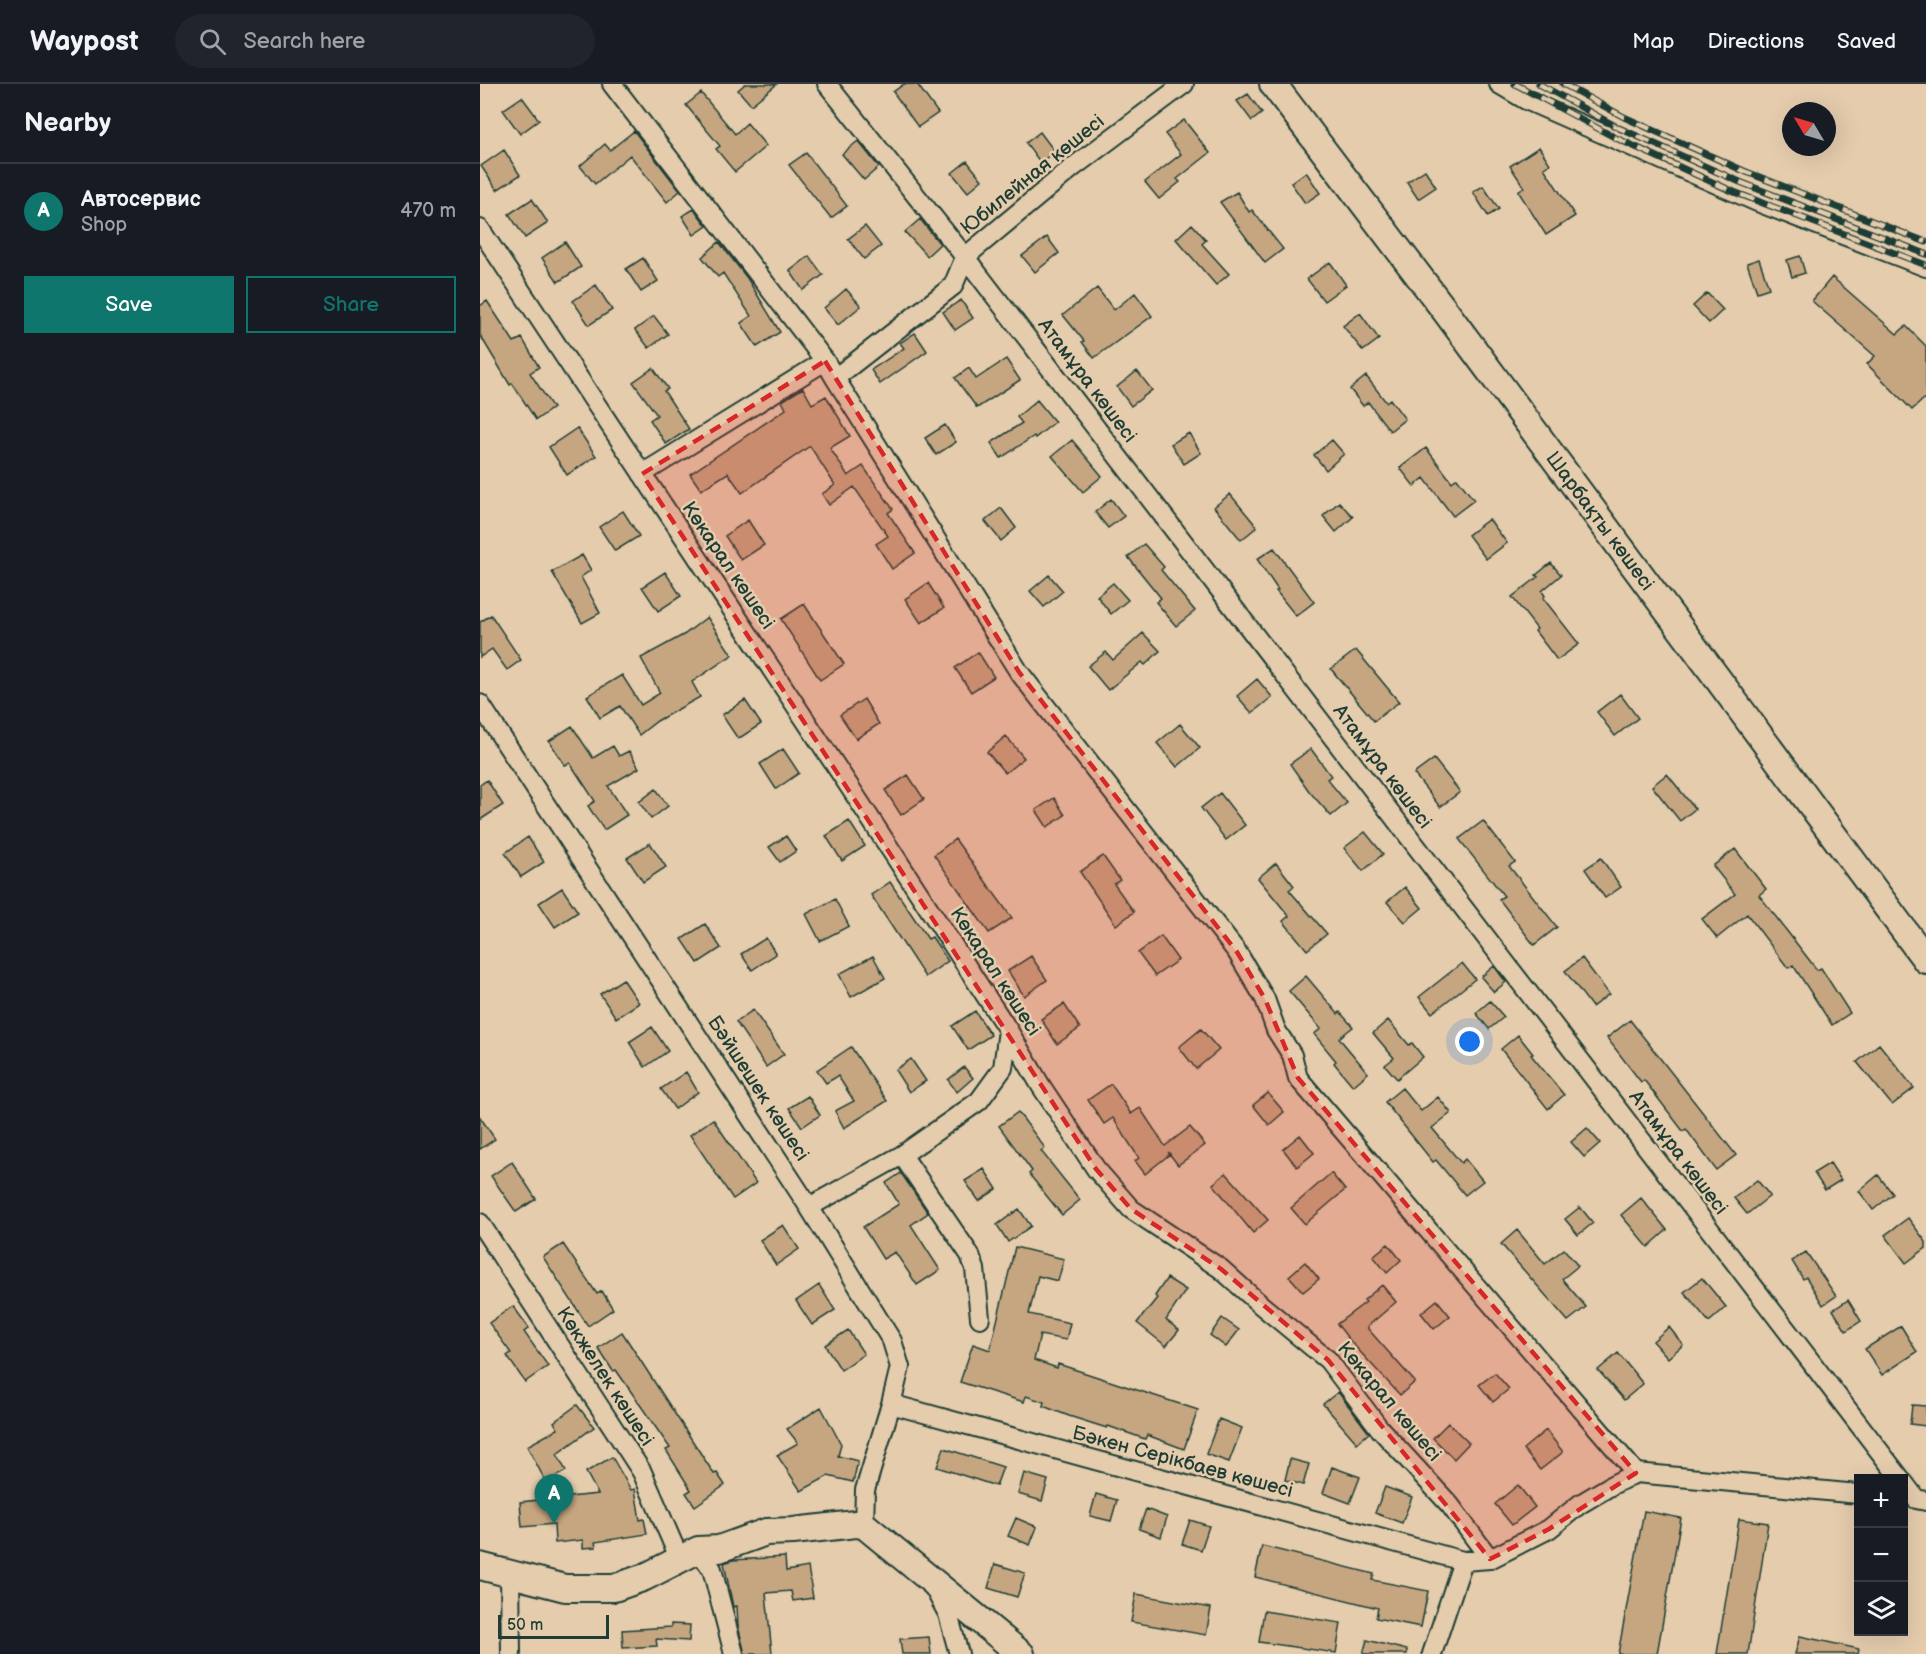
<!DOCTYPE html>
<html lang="en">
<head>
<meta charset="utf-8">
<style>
	body { margin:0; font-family:"Balsamiq Sans",sans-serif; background:#20242c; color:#f1f3f6 }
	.controls { position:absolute; right:18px; bottom:18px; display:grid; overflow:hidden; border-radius:0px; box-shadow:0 6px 24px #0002 }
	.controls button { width:54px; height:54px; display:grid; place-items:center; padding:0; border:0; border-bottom:2px solid #363941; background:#171b24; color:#f1f3f6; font:30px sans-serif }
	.compass { position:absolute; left:1302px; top:18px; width:54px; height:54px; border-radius:50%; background:#171b24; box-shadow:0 6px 24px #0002; rotate:308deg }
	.scale { position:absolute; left:18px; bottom:15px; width:111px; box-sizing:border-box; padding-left:6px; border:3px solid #1f3d34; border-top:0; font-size:16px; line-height:21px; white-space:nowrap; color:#1f3d34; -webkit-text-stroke:4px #e5ccad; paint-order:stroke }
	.you { position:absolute; left:990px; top:958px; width:21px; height:21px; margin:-15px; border:4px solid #fff; border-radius:50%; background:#1a73e8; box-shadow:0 0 0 9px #1a73e833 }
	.badge { display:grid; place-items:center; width:39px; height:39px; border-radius:50%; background:#0f766e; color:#fff; font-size:20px; font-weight:700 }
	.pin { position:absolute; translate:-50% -50px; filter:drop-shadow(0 2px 3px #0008) }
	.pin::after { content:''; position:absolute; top:32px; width:21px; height:18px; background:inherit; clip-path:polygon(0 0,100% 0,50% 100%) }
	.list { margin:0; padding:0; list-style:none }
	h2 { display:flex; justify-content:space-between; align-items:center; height:78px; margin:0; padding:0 24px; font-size:26px }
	h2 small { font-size:20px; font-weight:400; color:#9ea1a6 }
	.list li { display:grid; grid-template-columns:39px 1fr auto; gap:18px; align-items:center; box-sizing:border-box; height:96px; padding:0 24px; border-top:2px solid #363941 }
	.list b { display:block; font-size:22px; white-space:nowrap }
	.list p { margin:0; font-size:20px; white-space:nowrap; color:#9ea1a6 }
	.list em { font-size:20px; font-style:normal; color:#9ea1a6 }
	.actions { display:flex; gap:12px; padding:18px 24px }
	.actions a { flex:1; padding:14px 0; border:2px solid #0f766e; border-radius:0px; text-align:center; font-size:21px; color:#0f766e }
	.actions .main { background:#0f766e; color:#fff }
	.icon { flex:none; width:33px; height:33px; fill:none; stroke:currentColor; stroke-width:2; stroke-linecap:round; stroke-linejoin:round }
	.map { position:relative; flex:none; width:1446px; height:1570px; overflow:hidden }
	header { display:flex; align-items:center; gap:36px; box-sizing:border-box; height:84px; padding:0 30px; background:#171b24; border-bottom:2px solid #363941 }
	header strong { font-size:28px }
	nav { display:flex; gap:33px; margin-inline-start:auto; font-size:21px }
	.search { width:420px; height:54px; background:#20242c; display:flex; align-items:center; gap:15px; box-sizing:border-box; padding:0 21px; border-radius:33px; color:#9ea1a6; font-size:22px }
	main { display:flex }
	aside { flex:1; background:#171b24 }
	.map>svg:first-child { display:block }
</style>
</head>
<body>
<header>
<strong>Waypost</strong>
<div class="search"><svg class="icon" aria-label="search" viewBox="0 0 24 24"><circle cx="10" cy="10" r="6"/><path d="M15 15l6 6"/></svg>Search here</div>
<nav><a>Map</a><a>Directions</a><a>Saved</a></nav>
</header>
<main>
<aside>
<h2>Nearby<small></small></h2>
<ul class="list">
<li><span class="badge">A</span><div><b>Автосервис</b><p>Shop</p></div><em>470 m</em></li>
</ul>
<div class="actions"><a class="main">Save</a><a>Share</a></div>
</aside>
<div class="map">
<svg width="1446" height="1570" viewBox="0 0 1446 1570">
	<rect width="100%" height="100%" fill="#e5ccad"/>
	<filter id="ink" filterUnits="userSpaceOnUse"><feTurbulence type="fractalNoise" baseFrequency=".0167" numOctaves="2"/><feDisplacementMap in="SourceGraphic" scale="12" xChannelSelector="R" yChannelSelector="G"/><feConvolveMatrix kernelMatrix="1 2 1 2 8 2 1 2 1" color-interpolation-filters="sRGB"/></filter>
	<g filter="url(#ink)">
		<path fill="#c6a681" stroke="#1f3d34" stroke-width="1.5" d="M265 0H297L271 21 258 6Z
			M424 0H437L458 29 438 43 413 8Z
			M221 9 255 50 267 39 286 62 255 88 236 65 240 62 206 21Z
			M768 10 782 29 772 37 757 17Z
			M42 13 59 36 40 50 23 26Z
			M704 36 730 69 697 95 700 98 679 115 665 98 701 70 685 50Z
			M154 47 200 107 187 118 150 71 115 100 100 82 125 60 130 66Z
			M560 48 575 68 560 78 546 59Z
			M378 57 399 83 384 96 362 70Z
			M1059 63 1070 80 1064 84 1095 132 1066 151 1038 107 1044 103 1030 82Z
			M24 66 40 91 17 106 1 82Z
			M326 69 367 122 351 134 309 81Z
			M487 77 502 96 488 108 472 89Z
			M945 86 956 103 938 115 927 98Z
			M826 88 840 109 825 119 811 99Z
			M1003 102 1019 125 1008 132 993 108Z
			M757 108 769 128 772 126 803 165 785 179 740 118Z
			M52 115 68 139 45 154 29 130Z
			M214 125 227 142 214 151 202 132Z
			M440 135 460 160 447 172 425 148Z
			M712 140 726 156 722 160 749 190 736 201 696 155Z
			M385 142 401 162 384 175 368 155Z
			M567 153 579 169 555 188 542 172Z
			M85 158 101 183 78 198 62 174Z
			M239 158 267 194 300 248 277 263 261 239 271 232 243 189 238 193 222 173Z
			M329 172 343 191 323 206 310 187Z
			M1320 172 1325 189 1312 193 1307 176Z
			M163 174 178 197 161 208 146 185Z
			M1279 175 1289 204 1277 208 1267 179Z
			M850 178 866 201 844 217 827 195Z
			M1352 193 1417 250 1426 242 1446 262V313L1432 326 1387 280 1395 272 1332 217Z
			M116 201 132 226 109 241 93 217Z
			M617 204 634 226 655 209 672 232 614 274 602 258 604 257 583 231Z
			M366 205 381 222 358 241 344 224Z
			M1227 209 1243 226 1229 239 1213 222Z
			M481 216 493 234 475 246 463 228Z
			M7 217 34 258 42 254 59 283 50 289 73 324 56 336 32 299 30 301 0 251V222Z
			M880 229 899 255 883 267 863 242Z
			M174 232 188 250 169 264 155 246Z
			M435 249 447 267 400 300 391 286 424 264 420 259Z
			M526 275 540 296 497 324 475 294 489 284 496 295Z
			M173 284 188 305 184 307 209 345 186 360 170 336 177 331 153 298Z
			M657 287 672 306 651 322 637 303Z
			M886 292 906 318 910 315 925 335 910 347 888 318 883 322 870 305Z
			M323 304 332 320 346 312 370 352 350 364 368 392 383 382 413 425 408 429 435 469 412 485 396 460 408 452 374 403 349 421 342 410 355 401 330 362 262 409 248 389 221 406 210 390 306 325 302 317Z
			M557 316 575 338 555 354 554 352 521 374 511 359 542 339 537 333Z
			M465 341 476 358 456 371 445 354Z
			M97 344 116 372 87 391 69 363Z
			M709 349 721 369 704 380 691 360Z
			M592 356 622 392 603 408 572 372Z
			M852 356 864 370 846 386 834 371Z
			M946 364 972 398 977 394 994 416 973 432 944 394 934 402 920 384Z
			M750 410 777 443 761 456 734 423Z
			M631 415 644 432 628 444 615 428Z
			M859 418 873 433 856 448 843 432Z
			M521 424 536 444 521 457 505 437Z
			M143 427 159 452 135 467 119 443Z
			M1009 435 1027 459 1006 475 988 451Z
			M268 436 284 461 261 476 245 452Z
			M664 460 684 483 681 486 715 527 696 542 676 518 681 514 648 473Z
			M794 464 834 518 816 532 796 507 798 506 777 475Z
			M102 471 111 486 101 493 120 529 102 539 72 488Z
			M1071 479 1081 491 1062 507 1065 512 1063 514 1099 560 1077 576 1055 547 1057 545 1032 513 1058 493 1056 491Z
			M185 488 201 512 178 527 162 503Z
			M569 491 583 507 564 523 550 507Z
			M448 499 464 524 441 539 425 515Z
			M633 499 648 516 631 530 617 512Z
			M324 520 364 580 340 596 301 535Z
			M11 531 41 576 27 586 12 565 0 573V538Z
			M227 533 252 571 212 598 220 613 177 637 159 651 140 622 120 634 107 612 142 591 161 621 180 609 161 574 205 550Z
			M663 549 680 567 665 581 662 578 628 606 608 582 626 568 633 576Z
			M876 566 919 618 894 637 851 585Z
			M498 568 514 593 491 608 475 584Z
			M777 595 792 613 772 629 757 612Z
			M1140 610 1158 634 1135 652 1117 628Z
			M384 615 399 640 376 655 360 631Z
			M265 616 281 640 258 655 242 631Z
			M700 640 720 664 697 683 677 659Z
			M92 642 113 674 133 662 139 672 149 667 159 684 128 702 147 731 124 746 108 722 115 717 90 679 85 681 69 657Z
			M526 652 544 674 525 689 507 668Z
			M303 665 319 689 296 705 280 680Z
			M831 665 851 692 847 695 867 719 851 732 829 707 810 680Z
			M954 675 980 708 960 723 934 690Z
			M1187 690 1215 725 1200 737 1172 702Z
			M428 691 444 715 421 731 405 706Z
			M7 696 23 721 0 736V701Z
			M176 705 188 722 171 735 159 718Z
			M740 709 765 741 746 756 721 724Z
			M574 714 585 731 567 743 556 726Z
			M369 737 385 762 362 777 346 752Z
			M1003 737 1035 778 1029 782 1077 843 1054 861 1019 815 1024 812 979 755Z
			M885 748 903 770 883 787 864 764Z
			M306 752 316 767 300 778 289 763Z
			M48 753 64 778 41 793 25 769Z
			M475 755 532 834 509 849 454 771Z
			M170 759 186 783 163 798 147 774Z
			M1255 765 1286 805 1279 811 1337 886 1341 884 1370 929 1352 941 1313 881 1308 884 1267 830 1237 854 1222 835 1255 810 1233 782Z
			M623 772 640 796 634 800 654 828 636 841 600 788Z
			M1121 774 1141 803 1125 814 1105 785Z
			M796 779 814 802 809 806 847 850 827 866 803 837 809 832 778 794Z
			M410 798 448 855 452 853 468 877 445 893 391 811Z
			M925 803 942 824 925 838 907 818Z
			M82 804 98 828 75 843 59 819Z
			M355 815 369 842 340 857 326 830Z
			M225 840 241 864 218 879 202 855Z
			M681 852 698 876 675 892 658 869Z
			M286 854 296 870 272 886 261 870Z
			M393 872 405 894 371 913 359 890Z
			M551 872 567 896 544 912 528 887Z
			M1102 874 1129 910 1112 923 1085 887Z
			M982 879 995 895 952 929 939 913Z
			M1014 882 1026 898 1014 908 1001 893Z
			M826 892 858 930 860 928 873 943 859 954 888 989 873 1002 854 979 856 977 834 950 841 945 809 907Z
			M143 895 159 919 136 934 120 910Z
			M1010 917 1024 933 1009 945 996 929Z
			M584 920 600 944 577 960 561 935Z
			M273 926 304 970 286 983 256 938Z
			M495 927 511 951 488 966 472 942Z
			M908 936 929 961 932 959 943 973 917 995 905 981 914 974 893 949Z
			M1150 936 1256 1071 1236 1086 1206 1045 1203 1047 1164 996 1161 998 1127 954Z
			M172 943 188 967 165 983 149 958Z
			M721 945 739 966 716 985 699 963Z
			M1038 951 1053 970 1051 971 1084 1011 1068 1025 1021 965Z
			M1399 960 1434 1004 1412 1021 1377 978Z
			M371 963 407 1017 364 1044 355 1027 374 1017 358 992 346 999 337 986Z
			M431 975 446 997 429 1008 415 986Z
			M484 983 493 994 477 1008 468 996Z
			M206 988 218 1008 195 1025 181 1005Z
			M631 1000 651 1030 660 1024 685 1062 710 1043 725 1061 698 1081 688 1068 690 1070 665 1090 655 1077 659 1074 633 1034 624 1040 608 1016Z
			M922 1004 941 1027 958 1013 971 1029 952 1044 981 1079 985 1075 1003 1097 985 1111 956 1076 953 1078 905 1018Z
			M788 1009 804 1028 789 1041 773 1021Z
			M328 1012 340 1031 322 1043 309 1024Z
			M538 1028 565 1064 561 1067 600 1116 582 1131 549 1090 552 1087 519 1042Z
			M0 1033 15 1055 0 1065Z
			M233 1035 276 1099 253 1115 210 1051Z
			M1107 1044 1120 1059 1104 1073 1091 1058Z
			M820 1051 834 1069 817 1083 803 1065Z
			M32 1078 56 1115 36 1128 11 1092Z
			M1350 1079 1361 1096 1345 1106 1334 1089Z
			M504 1085 517 1105 499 1117 485 1097Z
			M421 1089 448 1129 431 1141 460 1186 437 1201 415 1168 403 1175 383 1143 419 1120 406 1099Z
			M746 1089 788 1136 773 1149 733 1100Z
			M851 1089 865 1106 825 1140 811 1124Z
			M1398 1091 1413 1110 1393 1126 1379 1107Z
			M1277 1096 1290 1112 1267 1130 1254 1114Z
			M1161 1114 1187 1146 1168 1163 1141 1131Z
			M1100 1123 1113 1139 1098 1151 1085 1135Z
			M539 1125 551 1142 528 1158 517 1141Z
			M1428 1134 1446 1158V1164L1426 1179 1405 1151Z
			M303 1141 319 1165 296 1181 280 1156Z
			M1037 1146 1065 1180 1084 1165 1098 1182 1082 1195 1106 1223 1088 1237 1021 1160Z
			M83 1160 117 1210 122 1207 133 1225 108 1242 63 1173Z
			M908 1160 921 1176 907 1189 893 1172Z
			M535 1163 584 1175 578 1197 558 1192 549 1230 590 1239 586 1256 560 1251 554 1276 577 1284 578 1280 718 1326 704 1365 667 1351 665 1355 628 1342 627 1344 589 1332 563 1322 564 1318 546 1312 544 1318 480 1298 493 1260 510 1266Z
			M1326 1168 1356 1212 1343 1221 1326 1193 1323 1195 1312 1177Z
			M825 1178 839 1195 823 1208 809 1192Z
			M687 1194 706 1206 686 1236 699 1246 686 1262 657 1239 677 1214 675 1212Z
			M1222 1194 1246 1223 1229 1238 1204 1208Z
			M339 1201 355 1226 332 1241 316 1217Z
			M902 1201 916 1218 888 1242V1245L935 1298 920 1311 871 1258 857 1240 886 1218 884 1216Z
			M957 1216 970 1232 954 1245 941 1229Z
			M1368 1216 1381 1237 1366 1247 1353 1226Z
			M33 1222 49 1244 44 1248 68 1282 45 1298 27 1272 31 1269 9 1239Z
			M742 1234 759 1246 746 1263 730 1251Z
			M1421 1242 1437 1268 1402 1291 1385 1265Z
			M1189 1243 1203 1261 1188 1274 1173 1257Z
			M368 1246 384 1270 361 1286 345 1261Z
			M142 1248 234 1390 237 1389 245 1401 215 1422 206 1409 211 1406 186 1366 190 1364 136 1286 133 1287 118 1264Z
			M1138 1269 1163 1300 1144 1316 1118 1286Z
			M1015 1289 1029 1305 1013 1318 999 1301Z
			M858 1308 889 1349 877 1359 843 1320Z
			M97 1321 114 1343 77 1370 86 1387 66 1398 47 1362 78 1345 74 1338Z
			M1432 1321 1446 1322V1342L1430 1340Z
			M341 1323 361 1360 358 1372 378 1377 373 1398 348 1392 321 1407 297 1371 318 1359 307 1345Z
			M739 1335 762 1344 749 1378 726 1370Z
			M968 1339 989 1359 974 1375 953 1354Z
			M1066 1346 1083 1368 1060 1386 1043 1365Z
			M464 1364 523 1383 516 1402 457 1383Z
			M132 1373 151 1406 155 1405 160 1436 164 1435 167 1450 115 1458 116 1463 103 1464V1456L75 1459 74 1440 42 1443 40 1418 118 1410 106 1388Z
			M810 1375 829 1380 823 1401 805 1396Z
			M852 1383 880 1393 870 1419 843 1409Z
			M544 1389 568 1396 562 1417 538 1410Z
			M1038 1401 1055 1423 1032 1441 1015 1420Z
			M905 1403 932 1413 922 1439 895 1429Z
			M616 1410 637 1416 631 1437 610 1432Z
			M666 1425 687 1433 681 1453 659 1445Z
			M1164 1427 1201 1434 1177 1570H1138Z
			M536 1434 557 1443 550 1461 528 1452Z
			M1259 1435 1288 1439 1268 1570H1237Z
			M710 1436 729 1442 721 1466 702 1460Z
			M782 1462 894 1490 892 1496 948 1507 941 1543 896 1534 898 1524 775 1493Z
			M305 1473 306 1487 328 1483 333 1514 313 1517 311 1507 286 1509 292 1570H265L258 1542 257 1522 253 1523 244 1479 253 1476Z
			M515 1480 545 1489 537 1513 508 1504Z
			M656 1510 731 1524 726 1551 651 1538Z
			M784 1527 861 1539 856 1569 779 1558Z
			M191 1540 210 1541 209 1557 176 1555 177 1562 143 1564 142 1546 191 1543Z
			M1320 1552 1379 1565 1378 1570H1315Z
			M449 1553 451 1570H422L420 1555Z
			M887 1556 927 1566V1570H883Z"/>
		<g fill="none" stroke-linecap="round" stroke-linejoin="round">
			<defs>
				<path id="street" d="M132 0 345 277 355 294
					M347 0 485 173 1420 1394
					M704 0 592 84 485 173 473 202 355 294 539 588 757 868 785 915 796 946 812 971 818 994 1156 1389 1378 1410
					M1019 0 1046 16 1275 117 1446 183
					M0 145 371 705 528 946 561 1002 616 1085 651 1125 741 1185 781 1221 848 1276 900 1345 970 1421 1010 1475 983 1477 952 1570
					M162 390 345 277
					M0 620 329 1123 412 1257 420 1283 411 1320 385 1406 384 1441
					M422 1071 490 1171 495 1185 500 1234
					M329 1123 422 1071 499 1017 523 984 528 946
					M0 1139 162 1388 200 1476
					M411 1320 983 1477
					M1424 1399 1436 1415 1446 1417
					M218 1466 232 1485 254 1570
					M1010 1475 1069 1445 1100 1420 1132 1401 1156 1389
					M30 1490 31 1570
					M453 1502 468 1530 479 1570"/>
				<g id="secondary">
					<path id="s1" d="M793 0 966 228 1446 876"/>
					<path d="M0 1482 85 1504H134L165 1493 218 1466 239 1465 286 1448 313 1447 376 1440 384 1441 541 1570"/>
				</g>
			</defs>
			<use href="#street" stroke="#1f3d34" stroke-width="22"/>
			<use href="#secondary" stroke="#1f3d34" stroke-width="30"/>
			<use href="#street" stroke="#e5ccad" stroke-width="18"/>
			<use href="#secondary" stroke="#e5ccad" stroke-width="26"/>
			<defs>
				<path id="rail" d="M1035 0 1136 54 1254 108 1446 181
					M1059 0 1139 44 1260 98 1446 170
					M1083 0 1144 33 1264 87 1446 158"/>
			</defs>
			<use href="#rail" stroke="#1f3d34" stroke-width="7"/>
			<use href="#rail" stroke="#e5ccad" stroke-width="4.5" stroke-dasharray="14" stroke-linecap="butt"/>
		</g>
	</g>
	<path fill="#d62828" fill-opacity="0.2" stroke="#d62828" stroke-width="4.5" stroke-dasharray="12 8" stroke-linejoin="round" d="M345 277 539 588 757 868 785 915 818 994 1156 1389 1069 1445 1010 1475 848 1276 741 1185 651 1125 616 1085 162 390Z"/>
	<g text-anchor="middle" stroke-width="5" stroke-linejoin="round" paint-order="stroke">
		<g font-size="20" fill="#1f3d34" stroke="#e5ccad">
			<text transform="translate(552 90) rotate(-39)" y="7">Юбилейная көшесі</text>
			<text transform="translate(608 296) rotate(53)" y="7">Атамұра көшесі</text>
			<text dy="7" stroke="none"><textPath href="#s1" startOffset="546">Шарбақты көшесі</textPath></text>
			<text transform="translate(249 481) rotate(56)" y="7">Көкарал көшесі</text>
			<text transform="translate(903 682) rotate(53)" y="7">Атамұра көшесі</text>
			<text transform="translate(516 887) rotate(57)" y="7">Көкарал көшесі</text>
			<text transform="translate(279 1004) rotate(57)" y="7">Бәйшешек көшесі</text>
			<text transform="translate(1199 1068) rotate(53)" y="7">Атамұра көшесі</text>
			<text transform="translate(126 1292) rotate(57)" y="7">Көкжелек көшесі</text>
			<text transform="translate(910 1317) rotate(50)" y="7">Көкарал көшесі</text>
			<text transform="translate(703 1377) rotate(15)" y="7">Бәкен Серікбаев көшесі</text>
		</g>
	</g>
</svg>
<div class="controls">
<button>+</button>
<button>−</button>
<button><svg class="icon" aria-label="layers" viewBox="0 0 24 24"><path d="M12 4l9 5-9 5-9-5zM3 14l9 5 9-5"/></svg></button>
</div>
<svg class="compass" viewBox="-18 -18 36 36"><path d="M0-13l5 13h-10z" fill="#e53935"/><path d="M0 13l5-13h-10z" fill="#9ea1a6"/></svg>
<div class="scale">50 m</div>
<div class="you"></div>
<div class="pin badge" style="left:74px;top:1440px">A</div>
</div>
</main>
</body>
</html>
